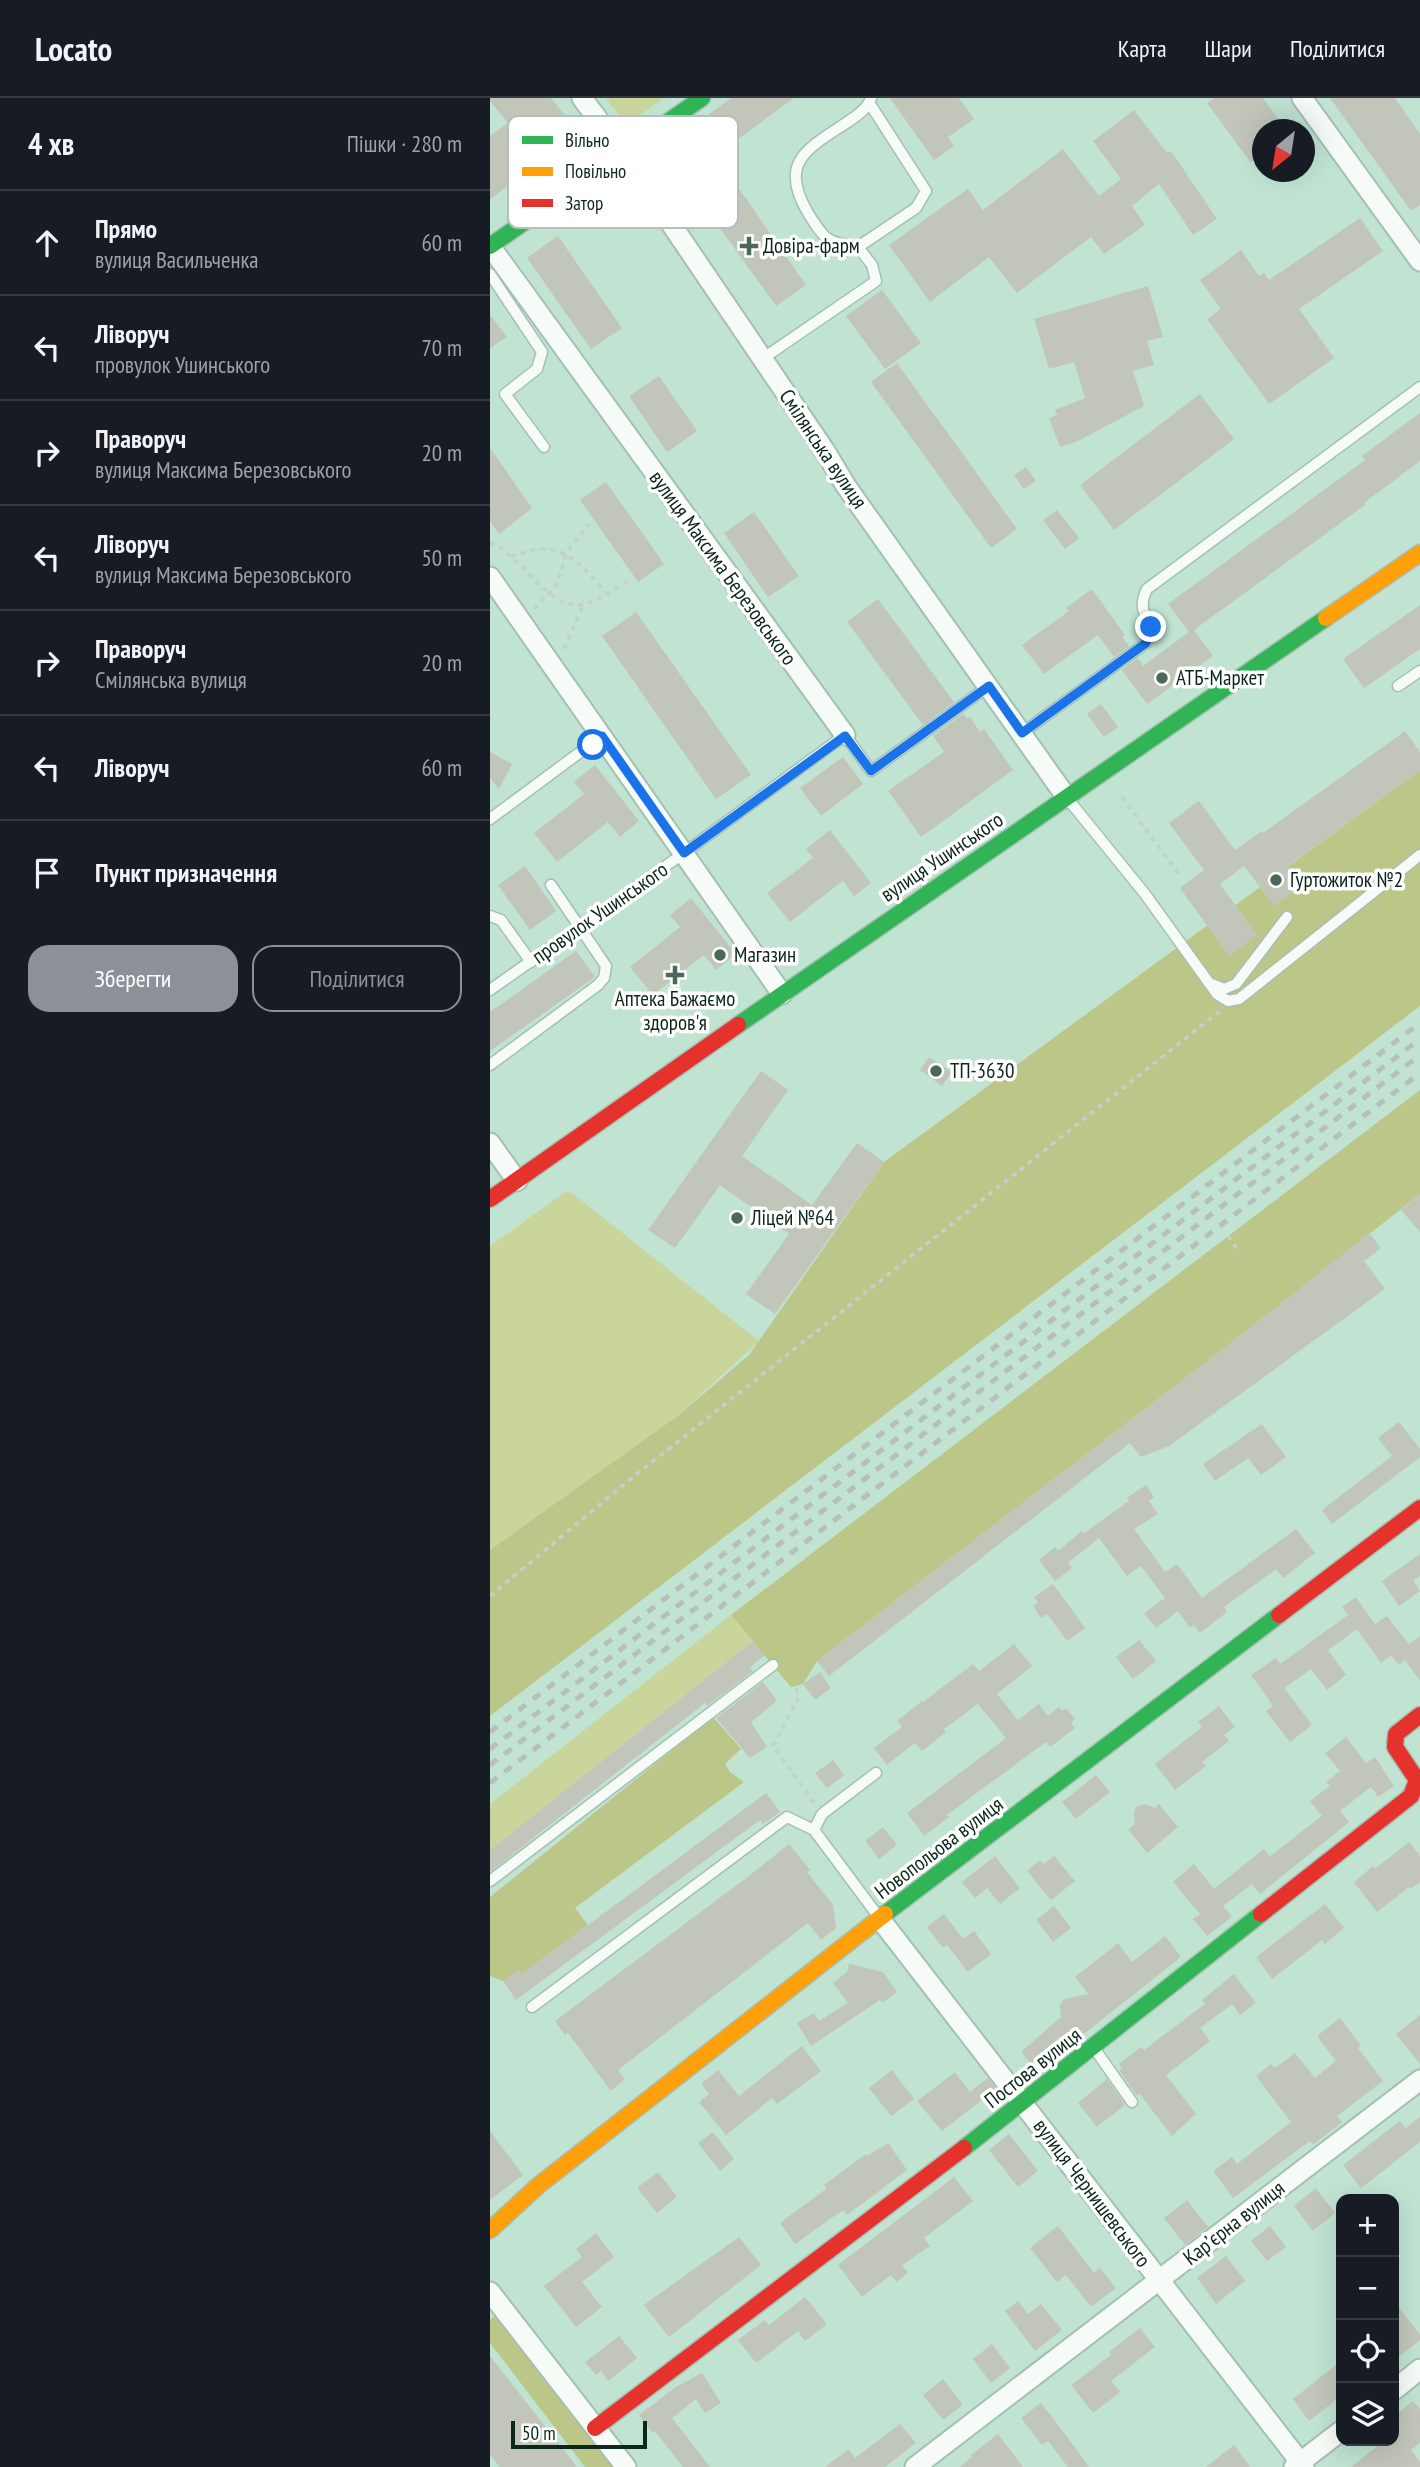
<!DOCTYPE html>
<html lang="uk">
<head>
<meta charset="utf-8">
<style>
	body { margin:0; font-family:"PT Sans Narrow",sans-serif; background:#20242c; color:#f1f3f6 }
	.controls { position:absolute; right:21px; bottom:21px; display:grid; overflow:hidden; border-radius:14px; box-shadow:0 7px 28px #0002 }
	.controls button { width:63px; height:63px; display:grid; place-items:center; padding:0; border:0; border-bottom:2px solid #363941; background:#171b24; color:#f1f3f6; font:35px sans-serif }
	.compass { position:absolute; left:762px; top:21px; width:63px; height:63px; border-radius:50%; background:#171b24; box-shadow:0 7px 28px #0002; rotate:210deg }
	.scale { position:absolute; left:21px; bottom:18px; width:136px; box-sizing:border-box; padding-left:7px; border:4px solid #0b261b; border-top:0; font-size:19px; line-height:24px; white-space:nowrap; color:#0b261b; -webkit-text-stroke:5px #fff; paint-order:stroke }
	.stop { position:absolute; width:21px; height:21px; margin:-16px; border:5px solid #1a73e8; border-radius:50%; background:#fff }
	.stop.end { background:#1a73e8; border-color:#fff; box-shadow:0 2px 7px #0008 }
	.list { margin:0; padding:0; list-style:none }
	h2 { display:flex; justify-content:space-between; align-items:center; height:91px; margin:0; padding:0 28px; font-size:30px }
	h2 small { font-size:23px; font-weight:400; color:#9ea1a6 }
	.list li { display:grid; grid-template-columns:46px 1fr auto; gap:21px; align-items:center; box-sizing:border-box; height:105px; padding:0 28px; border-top:2px solid #363941 }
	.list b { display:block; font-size:26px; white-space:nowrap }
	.list p { margin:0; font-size:23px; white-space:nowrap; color:#9ea1a6 }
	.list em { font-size:23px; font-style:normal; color:#9ea1a6 }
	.actions { display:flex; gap:14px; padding:21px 28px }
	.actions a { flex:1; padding:16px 0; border:2px solid #8c9099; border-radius:21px; text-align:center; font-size:24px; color:#8c9099 }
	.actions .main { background:#8c9099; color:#fff }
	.icon { flex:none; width:38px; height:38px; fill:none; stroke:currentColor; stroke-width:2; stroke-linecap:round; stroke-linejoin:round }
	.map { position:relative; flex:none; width:930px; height:2369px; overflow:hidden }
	header { display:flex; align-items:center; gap:42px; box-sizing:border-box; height:98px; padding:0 35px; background:#171b24; border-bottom:2px solid #363941 }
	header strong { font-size:33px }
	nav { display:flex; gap:38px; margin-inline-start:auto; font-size:24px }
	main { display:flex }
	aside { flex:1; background:#171b24 }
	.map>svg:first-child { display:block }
</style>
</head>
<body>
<header>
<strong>Locato</strong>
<nav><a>Карта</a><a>Шари</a><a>Поділитися</a></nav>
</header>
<main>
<aside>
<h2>4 хв<small>Пішки · 280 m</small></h2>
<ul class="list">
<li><svg class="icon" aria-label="ahead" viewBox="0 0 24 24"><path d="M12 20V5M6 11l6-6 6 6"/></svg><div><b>Прямо</b><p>вулиця Васильченка</p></div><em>60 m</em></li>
<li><svg class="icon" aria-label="left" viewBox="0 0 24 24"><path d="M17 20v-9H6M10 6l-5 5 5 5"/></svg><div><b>Ліворуч</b><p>провулок Ушинського</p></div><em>70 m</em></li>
<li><svg class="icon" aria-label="right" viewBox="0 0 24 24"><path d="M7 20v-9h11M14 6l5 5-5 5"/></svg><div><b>Праворуч</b><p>вулиця Максима Березовського</p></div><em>20 m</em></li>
<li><svg class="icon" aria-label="left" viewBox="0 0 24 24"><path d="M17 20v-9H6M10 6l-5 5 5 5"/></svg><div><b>Ліворуч</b><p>вулиця Максима Березовського</p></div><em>50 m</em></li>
<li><svg class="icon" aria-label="right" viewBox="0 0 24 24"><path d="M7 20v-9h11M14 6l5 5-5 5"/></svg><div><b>Праворуч</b><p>Смілянська вулиця</p></div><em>20 m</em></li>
<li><svg class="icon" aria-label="left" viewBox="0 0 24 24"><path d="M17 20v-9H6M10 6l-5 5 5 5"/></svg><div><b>Ліворуч</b></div><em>60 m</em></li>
<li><svg class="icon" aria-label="arrive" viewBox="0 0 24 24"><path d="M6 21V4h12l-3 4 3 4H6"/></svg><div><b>Пункт призначення</b></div></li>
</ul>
<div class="actions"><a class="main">Зберегти</a><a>Поділитися</a></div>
</aside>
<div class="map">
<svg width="930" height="2369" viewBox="0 0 930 2369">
	<rect width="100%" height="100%" fill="#c0e3d2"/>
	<path fill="#cad59c" d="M116 0H174L136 27Z
		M78 1092 269 1243 189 1317 0 1452V1148Z
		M241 1517 263 1543 0 1752V1706Z"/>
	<path fill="#bcc688" d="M930 672V908L0 1618V1452L189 1317 259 1257 394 1064Z
		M930 992V1096L754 1235 327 1563 313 1586 301 1589 241 1517Z
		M223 1619 251 1651 235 1666 240 1674 254 1684 85 1810 98 1827 32 1876 29 1872 13 1883 0 1878V1799Z
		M9 2214 129 2369H95L0 2245V2222Z"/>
	<path fill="#c2c6ba" d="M0 0H61L90 36 0 101V38L18 25 0 3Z
		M241 0H304L247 42 241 79 316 187 286 208 196 83 189 66 195 39 208 24Z
		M400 0H469L484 21 458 39 464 48 444 62Z
		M724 0H773L796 32H773V57L761 65 717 5Z
		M840 0H905L930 36V107L921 113Z
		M644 12 677 55 681 53 727 121 703 137 669 86 642 108 655 127 614 156 601 139 527 195 499 159 440 204 399 147 478 91 493 112 573 51 609 98 631 81 603 43Z
		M870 120 893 153 809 211 844 260 779 306 717 221 731 211 710 182 751 152 769 178 774 175 779 182Z
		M68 138 132 230 101 251 37 160Z
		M658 188 673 239 657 243 664 267 643 273 654 308 586 344 570 349 559 320 567 317 565 312 595 300 584 264 559 271 544 221Z
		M392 192 431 245 395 271 356 218Z
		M0 217 17 239 0 250Z
		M407 265 527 431 501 450 381 284Z
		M169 278 207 333 177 354 139 298Z
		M710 296 744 341 624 432 590 387Z
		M930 315V363L874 405 875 407 704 532 723 558 657 606 632 572 648 560 653 568 699 534 678 506 875 362 872 358Z
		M0 350 42 410 9 436 0 423Z
		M536 369 546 383 534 391 524 377Z
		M116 384 174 466 148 484 90 402Z
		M567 412 589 440 575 451 553 422Z
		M264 414 309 478 278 499 234 435Z
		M602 491 635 537 632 539 639 548 624 559 608 537 554 576 532 547 579 513 576 510Z
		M388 501 464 604 433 627 357 524Z
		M930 507V551L874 590 853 561Z
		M146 514 261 677 226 701 112 538Z
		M611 606 628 629 614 639 597 616Z
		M473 616 477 621 480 619 490 634 494 631 523 672 431 739 398 693 454 654 443 638Z
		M915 633 930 654V672L798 768 812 788 784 808 754 768 730 786 767 837 739 858 690 790 714 772 679 725 709 703 745 752 772 733 773 735Z
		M0 654 22 666 9 691 0 680Z
		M353 659 373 686 331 718 310 690Z
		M105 667 149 723 130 739 118 724 67 764 44 735 94 696 84 684Z
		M340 732 381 785 364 798 353 783 300 824 277 795 323 760 316 751Z
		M35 768 66 813 40 832 8 787Z
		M201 800 246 856 226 872 214 857 163 897 140 869 190 829 180 817Z
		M86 853 105 879 0 953V914Z
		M439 959 462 974 452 988 430 972Z
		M271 973 298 992 252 1058 322 1107 367 1045 394 1064 285 1216 256 1196 299 1136 230 1087 185 1150 158 1132Z
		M930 1096V1134L911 1112Z
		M879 1135 891 1150 874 1163 895 1191 679 1348 651 1359 640 1345 339 1578 327 1563 754 1235Z
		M909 1324 930 1351V1359L842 1426 832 1412 902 1358 888 1340Z
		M772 1326 796 1359 771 1377 758 1360 725 1383 713 1366Z
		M656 1387 664 1399 659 1403 668 1416 644 1431 675 1474 687 1466 712 1500 806 1431 825 1455 793 1480 786 1471 734 1509 737 1514 710 1535 704 1527 700 1530 688 1513 666 1530 654 1515 675 1500 651 1468 637 1478 609 1440 578 1465 582 1470 565 1483 549 1462 565 1449 568 1453 592 1433 594 1435 639 1403 637 1400Z
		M930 1456V1478L923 1482 930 1493 909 1508 892 1483Z
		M563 1486 595 1530 577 1543 557 1516 551 1520 543 1508 548 1504 544 1499Z
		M866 1499 885 1526 897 1518 919 1546 930 1538V1583L915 1562 909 1567 901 1557 891 1565 867 1531 838 1552 856 1577 837 1592 821 1571 794 1590 822 1627 800 1644 776 1613 783 1608 761 1577 786 1560 790 1566 858 1517 852 1509Z
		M649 1542 666 1563 643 1581 626 1559Z
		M263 1543 275 1557 260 1569 263 1573 217 1608 215 1605 0 1774V1752Z
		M524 1546 542 1568 507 1596 528 1622 549 1606 558 1618 569 1609 572 1613 576 1610 585 1621 581 1625 585 1630 560 1649 556 1644 457 1717 459 1719 434 1738 417 1715 516 1640 488 1606 454 1631 456 1634 432 1653 425 1645 397 1667 384 1650 412 1629 407 1623 432 1603 433 1604 483 1566 489 1573Z
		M330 1574 341 1590 325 1602 313 1586Z
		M273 1584 287 1603 261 1624 277 1649 260 1660 226 1620Z
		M729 1608 745 1629 734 1637 739 1643 712 1664 716 1668 685 1692 665 1666 712 1629 708 1624Z
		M856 1639 876 1665 885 1659 904 1688 888 1699 881 1689 850 1713 859 1724 770 1796 762 1786 733 1808 742 1819 717 1838 703 1821 710 1816 683 1784 704 1766 724 1791 774 1751 780 1758 832 1718 820 1703 840 1688 836 1684 850 1673 835 1655Z
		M343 1662 354 1677 337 1690 325 1675Z
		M606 1677 620 1694 586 1721 572 1704Z
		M276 1695 290 1714 273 1726 270 1722 26 1902 13 1883 29 1871 32 1876Z
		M655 1706 665 1710 669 1706 688 1729 657 1755 638 1731 645 1726 644 1715 646 1709Z
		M393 1729 407 1747 389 1761 375 1743Z
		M919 1744 930 1758V1784L920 1791 919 1789 887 1814 864 1784 883 1768 885 1771Z
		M299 1746 320 1772 317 1774 343 1807 346 1830 331 1842 318 1825 128 1972 135 1981 121 1993 78 1935 75 1937 65 1923 259 1778Z
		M505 1758 530 1790 510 1806 497 1790 485 1800 472 1784Z
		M564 1758 585 1783 561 1802 537 1773 550 1762 554 1766Z
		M835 1806 854 1830 835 1846 832 1842 782 1881 766 1859Z
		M564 1808 581 1830 563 1844 546 1822Z
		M454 1816 473 1841 484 1833 501 1856 478 1874 457 1847 453 1850 437 1829Z
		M675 1838 691 1859 547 1973 531 1954 571 1919 570 1907 574 1901 598 1896 585 1879 628 1845 642 1864Z
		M359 1866 393 1874 407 1894 392 1905 390 1902 321 1948 307 1925 324 1915 329 1923 358 1905 343 1885 357 1874Z
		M744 1876 766 1905 750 1917 742 1906 710 1930 720 1943 676 1977 706 2016 682 2038 649 1995 647 1998 629 1972 632 1970 629 1966 651 1949 654 1952 715 1906 712 1902Z
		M930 1917V1966L906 1936Z
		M850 1920 871 1948 868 1950 893 1983 847 2018 852 2024 823 2047 820 2043 743 2100 723 2073 742 2059 747 2066 801 2024 766 1978 781 1966 785 1970 805 1955 825 1980 846 1963 827 1938Z
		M312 1948 331 1973 287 2006 282 2000 236 2037 209 2004 219 1996 211 1986 228 1972 249 1998Z
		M402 1972 424 2001 401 2018 379 1990Z
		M465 1974 480 1994 498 1980 506 1991 452 2033 427 2003Z
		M617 1981 635 2007 607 2029 588 2005Z
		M930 2019V2044L871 2090 853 2067 910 2023 916 2030Z
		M0 2033 33 2077 0 2102Z
		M223 2034 244 2061 230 2073 208 2045Z
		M519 2036 548 2073 528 2089 499 2052Z
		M398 2045 417 2072 357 2117 353 2112 305 2146 290 2125 337 2090 334 2087 376 2056 377 2058Z
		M168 2074 187 2099 167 2115 147 2090Z
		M464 2079 483 2103 434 2140 440 2148 412 2167 418 2175 406 2184 401 2177 372 2199 348 2167Z
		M826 2090 845 2115 823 2133 804 2108Z
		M697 2102 718 2129 695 2147 674 2120Z
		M568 2128 604 2175 610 2170 626 2190 601 2209 576 2177 567 2184 540 2150Z
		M780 2128 796 2149 777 2163 761 2143Z
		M106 2135 124 2159 92 2184 112 2209 86 2229 54 2188 92 2159 86 2151Z
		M249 2139 271 2167 179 2239 154 2207Z
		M736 2158 755 2183 726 2206 707 2180Z
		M315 2199 337 2226 315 2243 308 2233 266 2265 248 2242 275 2222 279 2227Z
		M528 2203 538 2216 551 2206 572 2232 545 2253 515 2213Z
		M904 2203 930 2237V2242L910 2258 904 2250Z
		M650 2230 665 2249 621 2283 630 2294 603 2315 581 2287 621 2257 619 2254Z
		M129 2238 147 2260 118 2283 111 2273 106 2277 95 2264Z
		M502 2246 520 2270 501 2285 483 2261Z
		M0 2258 87 2369H10L0 2357Z
		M851 2263V2298L819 2323 803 2301Z
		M212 2275 231 2305 215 2315 206 2301 182 2320 220 2369H193L165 2333 163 2335 149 2317 186 2289Z
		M453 2281 473 2307 453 2322 433 2297Z
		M923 2303 930 2311V2345L921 2352 930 2364V2369H861L894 2343H904V2335L910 2330 904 2322V2318Z
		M551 2305 572 2332 599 2369H578L558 2343 552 2347 531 2320Z
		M410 2326 426 2345 395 2369H335L359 2351 365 2360Z
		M508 2336 533 2369H469L482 2359 481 2357Z
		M744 2347 760 2369H716Z"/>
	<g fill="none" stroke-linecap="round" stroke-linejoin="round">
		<defs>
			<path id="lane" d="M368 149 426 110 436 93 380 6
				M0 176 52 254 47 271 15 296 54 349
				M272 261 386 183 382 167 368 149C337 145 334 141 318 115 287 63 319 50 359 23 368 17 378 10 381 0
				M908 588 930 573
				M532 635 656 545 661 529C653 514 649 507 657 491L930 289
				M577 700 655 796 727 896 738 903 749 901 930 757
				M0 721 112 638
				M0 818 11 822 41 864
				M719 885 734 891 746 886 797 819
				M0 892 194 755 355 637 381 673 499 588
				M0 967 108 887 114 880 116 868 61 787
				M324 1732 332 1716 386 1675
				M0 1783 283 1567
				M42 1909 297 1719 324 1732 388 1818
				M604 1950 642 2004"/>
			<path id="street" d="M92 0 133 55 335 353 356 388 577 700
				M812 0 930 163
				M0 148 355 637
				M0 479 292 896
				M0 1045 27 1083
				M390 1821 814 2369
				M0 2194 136 2369
				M904 2292 930 2271
				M425 2369 930 1982
				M804 2369 851 2333"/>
			<path id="fast" d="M0 148 212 0
				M248 927 836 520
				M395 1816 789 1517
				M474 2050 771 1816"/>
			<path id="slow" d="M836 520 930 455
				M0 2132 49 2087 395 1816"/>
			<path id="jam" d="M0 1101 248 927
				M789 1517 930 1410
				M771 1816 921 1698 927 1682 905 1649 906 1636 930 1617
				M105 2330 474 2050"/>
		</defs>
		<use href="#lane" stroke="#a4c0b2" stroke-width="13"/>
		<use href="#street" stroke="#a4c0b2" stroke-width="23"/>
		<use href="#fast" stroke="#a4c0b2" stroke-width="19"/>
		<use href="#slow" stroke="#a4c0b2" stroke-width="19"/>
		<use href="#jam" stroke="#a4c0b2" stroke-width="19"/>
		<path stroke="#c5d0cb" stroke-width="3.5" stroke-dasharray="5 5" stroke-linecap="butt" d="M0 445C31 454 59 516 95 506 110 502 125 490 139 483
			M21 458C30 456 40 452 48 451 78 448 99 474 115 495
			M44 511 67 487 76 456 99 426
			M74 551 93 507
			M632 699 691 779
			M738 1138 747 1151
			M0 1498 132 1388 730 913
			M306 1590 309 1599 283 1648 325 1706"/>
		<use href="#lane" stroke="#f6fbf8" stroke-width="10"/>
		<use href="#street" stroke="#f6fbf8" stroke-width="19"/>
		<use href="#fast" stroke="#30b455" stroke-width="16"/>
		<use href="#slow" stroke="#ff9f0a" stroke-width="16"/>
		<use href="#jam" stroke="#e5322d" stroke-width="16"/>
		<path stroke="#b6bfbb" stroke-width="5" stroke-dasharray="9 9" stroke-linecap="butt" d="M0 1634 930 925
			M0 1651 930 941
			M0 1667 930 957
			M0 1685 930 975"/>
	</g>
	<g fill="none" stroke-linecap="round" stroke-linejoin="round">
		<path stroke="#1a73e8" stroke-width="9" d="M103 647 112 638 194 755 355 638 381 673 499 588 532 635 656 545 661 529"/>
	</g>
	<g fill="#4a685b" stroke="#fff" stroke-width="2.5">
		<path d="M255.5 137.5h7v7h7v7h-7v7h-7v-7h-7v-7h7z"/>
		<circle cx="672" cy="580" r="7"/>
		<circle cx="786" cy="782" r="7"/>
		<circle cx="230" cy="857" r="7"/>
		<path d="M181.5 866.5h7v7h7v7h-7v7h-7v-7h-7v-7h7z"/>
		<circle cx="446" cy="973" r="7"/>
		<circle cx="247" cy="1120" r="7"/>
	</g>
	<g text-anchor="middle" stroke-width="7" stroke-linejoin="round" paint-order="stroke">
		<g font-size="21" fill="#0b261b" stroke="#fff" text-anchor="start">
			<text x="273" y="155">Довіра-фарм</text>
			<text x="686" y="587">АТБ-Маркет</text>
			<text x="800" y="789">Гуртожиток №2</text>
			<text x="244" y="864">Магазин</text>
			<text x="185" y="908" text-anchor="middle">Аптека Бажаємо<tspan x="185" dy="24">здоров'я</tspan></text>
			<text x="460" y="980">ТП-3630</text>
			<text x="261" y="1127">Ліцей №64</text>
		</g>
		<g font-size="21" fill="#0b261b" stroke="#fff">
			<text transform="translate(333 351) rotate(56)" y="7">Смілянська вулиця</text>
			<text transform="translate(233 470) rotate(54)" y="7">вулиця Максима Березовського</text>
			<text transform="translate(452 759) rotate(-34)" y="7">вулиця Ушинського</text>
			<text transform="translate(110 815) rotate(-35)" y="7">провулок Ушинського</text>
			<text transform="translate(449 1750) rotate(-37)" y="7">Новопольова вулиця</text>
			<text transform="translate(543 1970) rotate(-38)" y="7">Постова вулиця</text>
			<text transform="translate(602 2095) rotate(53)" y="7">вулиця Чернишевського</text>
			<text transform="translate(744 2125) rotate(-38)" y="7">Карʼєрна вулиця</text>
		</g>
	</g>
	<rect x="18" y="18" width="230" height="112" rx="10" fill="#fff" stroke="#b6bebb" stroke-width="2"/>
	<rect x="32" y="38" width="31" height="8" fill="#30b455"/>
	<rect x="32" y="69" width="31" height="9" fill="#ff9f0a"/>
	<rect x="32" y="101" width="31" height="8" fill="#e5322d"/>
	<g font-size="19" fill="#0b261b">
		<text x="75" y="49">Вільно</text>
		<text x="75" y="80">Повільно</text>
		<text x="75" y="112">Затор</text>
	</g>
</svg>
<div class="controls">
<button>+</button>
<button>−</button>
<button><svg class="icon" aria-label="locate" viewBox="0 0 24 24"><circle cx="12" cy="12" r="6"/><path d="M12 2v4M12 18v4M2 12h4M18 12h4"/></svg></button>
<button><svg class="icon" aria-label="layers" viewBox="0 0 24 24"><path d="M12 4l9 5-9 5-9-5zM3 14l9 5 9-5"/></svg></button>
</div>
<svg class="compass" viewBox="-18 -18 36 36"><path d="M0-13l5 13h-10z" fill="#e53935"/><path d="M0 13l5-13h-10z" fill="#9ea1a6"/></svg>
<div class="scale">50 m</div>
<div class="stop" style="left:103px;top:647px"></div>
<div class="stop end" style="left:661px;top:529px"></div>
</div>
</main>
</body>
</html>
